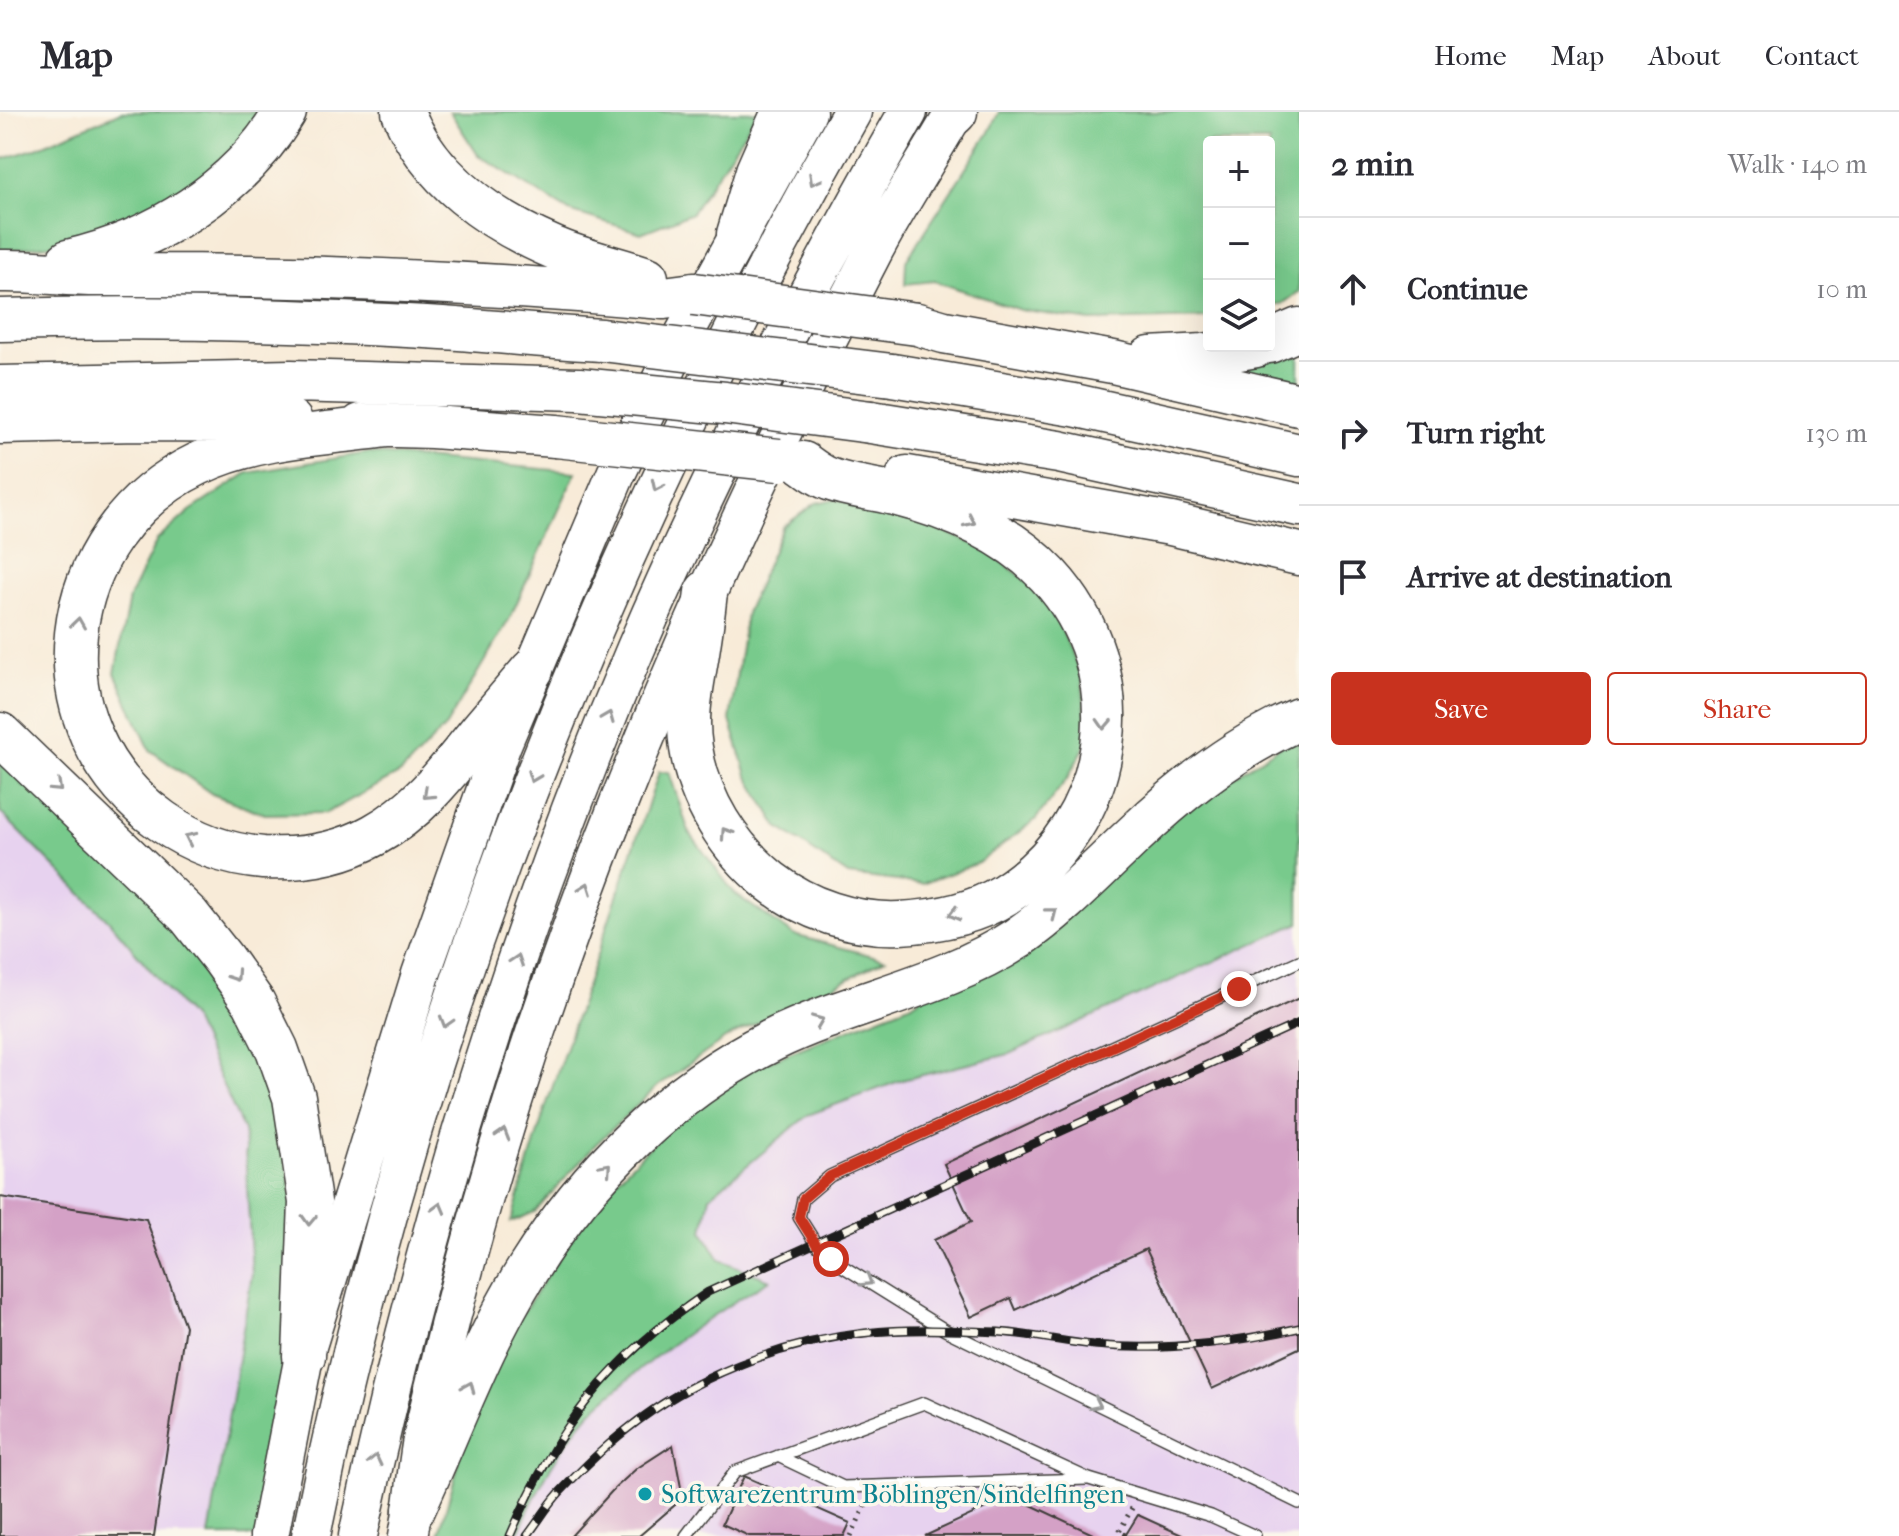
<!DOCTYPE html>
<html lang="en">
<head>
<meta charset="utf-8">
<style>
	body { margin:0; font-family:"IM FELL French Canon",serif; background:#f7f7f7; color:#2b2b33 }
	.controls { position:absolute; right:24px; top:24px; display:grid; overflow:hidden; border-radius:8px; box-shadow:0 8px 32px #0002 }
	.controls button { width:72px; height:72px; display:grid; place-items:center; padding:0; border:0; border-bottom:2px solid #e1e1e2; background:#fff; color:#2b2b33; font:40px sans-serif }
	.stop { position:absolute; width:24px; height:24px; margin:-18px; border:6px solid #c8321e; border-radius:50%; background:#fff }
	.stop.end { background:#c8321e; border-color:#fff; box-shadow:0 2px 8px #0008 }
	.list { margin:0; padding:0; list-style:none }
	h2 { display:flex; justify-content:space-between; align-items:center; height:104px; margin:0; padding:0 32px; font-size:34px }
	h2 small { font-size:26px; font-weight:400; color:#7c7c81 }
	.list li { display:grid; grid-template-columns:52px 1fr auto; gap:24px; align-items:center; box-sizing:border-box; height:144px; padding:0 32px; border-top:2px solid #e1e1e2 }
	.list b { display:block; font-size:30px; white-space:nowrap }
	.list em { font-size:26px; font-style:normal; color:#7c7c81 }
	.actions { display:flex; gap:16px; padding:24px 32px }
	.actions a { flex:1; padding:18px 0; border:2px solid #c8321e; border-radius:8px; text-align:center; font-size:28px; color:#c8321e }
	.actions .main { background:#c8321e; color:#fff }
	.icon { flex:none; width:44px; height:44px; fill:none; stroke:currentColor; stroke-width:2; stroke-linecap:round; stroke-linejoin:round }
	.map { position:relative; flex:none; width:1299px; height:1424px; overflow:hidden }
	header { display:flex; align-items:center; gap:48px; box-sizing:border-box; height:112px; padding:0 40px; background:#fff; border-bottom:2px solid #e1e1e2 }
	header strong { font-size:38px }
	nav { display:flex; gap:44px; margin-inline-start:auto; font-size:28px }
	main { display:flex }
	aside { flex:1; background:#fff }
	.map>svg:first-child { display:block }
</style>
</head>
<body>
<header>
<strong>Map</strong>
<nav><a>Home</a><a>Map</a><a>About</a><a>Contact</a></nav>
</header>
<main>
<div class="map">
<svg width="1299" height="1424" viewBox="0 0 1299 1424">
	<rect width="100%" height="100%" fill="#fbf7ec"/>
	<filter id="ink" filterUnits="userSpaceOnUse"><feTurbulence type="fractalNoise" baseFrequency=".0125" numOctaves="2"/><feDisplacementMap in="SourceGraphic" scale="16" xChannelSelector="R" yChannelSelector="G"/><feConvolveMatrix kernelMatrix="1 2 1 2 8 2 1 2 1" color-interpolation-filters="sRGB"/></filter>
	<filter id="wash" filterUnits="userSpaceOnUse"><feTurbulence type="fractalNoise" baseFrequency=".006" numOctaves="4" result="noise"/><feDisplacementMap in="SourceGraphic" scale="32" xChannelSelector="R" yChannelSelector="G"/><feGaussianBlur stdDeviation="1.8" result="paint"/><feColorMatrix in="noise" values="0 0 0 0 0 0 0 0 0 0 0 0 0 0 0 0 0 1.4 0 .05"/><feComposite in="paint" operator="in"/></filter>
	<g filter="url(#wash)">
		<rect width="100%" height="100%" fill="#f8ebd8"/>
		<path fill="#e7d2ef" d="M0 700 108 808 193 908 244 1019 252 1162 209 1424H0Z
			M1299 811V1424H517L532 1388 549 1357 589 1302 644 1253 710 1203 770 1168 720 1148 703 1119 710 1084 808 1003 902 968 1009 942Z"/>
		<path fill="#78ca8c" stroke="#4a7354" stroke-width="2" d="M121 0H269L175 93 65 131 0 139V48L34 37Z
			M450 0H758L692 101 641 121 569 99 478 43Z
			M999 0H1299V180L1282 192 1269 195V30H1209V206L1090 209 1020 198 935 169 905 172 906 149 988 22Z
			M1299 236V272L1219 252Z
			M367 341 576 360 510 506 446 614 401 661 326 701 265 702 212 682 150 638 115 561 129 486 157 428 190 399 248 361Z
			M834 387 897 400 984 436 1035 475 1054 500 1082 565 1088 629 1067 667 1035 708 978 751 922 772 848 763 777 714 747 663 730 608 746 501 783 415 816 391Z
			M1299 622V811L1009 942 902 968 808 1003 710 1084 703 1119 720 1148 770 1168C719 1198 670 1231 625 1270 613 1281 599 1291 588 1303 557 1338 535 1381 517 1424H438L459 1351 456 1349 508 1224 594 1090 677 1008 754 955 912 892 1185 696Z
			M0 637 158 783 268 941 302 1141 259 1424H209L252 1162 244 1019 193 908 108 808 0 700Z
			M659 660H669L689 720 735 782 794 823 885 847 819 882 728 925 658 974 595 1033 535 1100 511 1110 544 1000Z"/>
		<g id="blocks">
			<path fill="#d4a1c6" d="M1299 886V1236L1212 1277 1146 1137 1016 1198 1011 1186 971 1205 934 1128 971 1110 944 1052Z
				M0 1085 146 1107 185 1214 154 1424H0Z
				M673 1333 683 1386 639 1424H571L613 1378 636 1357Z
				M744 1364 850 1411 844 1424H749L722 1412Z
				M1012 1384 1097 1424H925Z
				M1138 1403 1184 1424H1125Z"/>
		</g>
	</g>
	<g filter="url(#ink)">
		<use href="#blocks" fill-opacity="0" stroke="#3d3b38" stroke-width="2"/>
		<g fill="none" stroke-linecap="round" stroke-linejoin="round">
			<defs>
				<path id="service" d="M1299 849 830 1064 803 1087 799 1105 816 1132 831 1147 945 1218 1299 1391
					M778 1344 843 1375 1087 1367
					M686 1424 735 1360 924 1291 1089 1367 1211 1404 1255 1424"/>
				<path id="trunk" d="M269 1424 304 1244 421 862 502 632 616 362 677 235 807 0
					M311 1424C412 923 598 443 852 0
					M358 1424C423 1120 514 822 636 536 715 352 809 173 908 0
					M408 1424C414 1394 416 1363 421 1333 425 1312 430 1292 435 1272 528 876 685 499 873 140 898 92 928 47 955 0"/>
				<path id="motorway" d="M403 0C429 66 491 109 554 136 584 149 616 155 647 166
					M953 3 956 0
					M738 122 757 59 783 0
					M68 149C155 129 239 78 285 0
					M0 159C33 158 65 163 97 163 288 162 474 169 664 186L694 182
					M0 208C142 204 284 207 426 215 485 218 543 225 602 228
					M917 212 944 220 1113 250 1299 293
					M1269 230 1299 217
					M1150 246 1204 243 1256 234
					M892 263 1074 293 1299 343
					M0 275 291 269 579 277
					M871 310 1059 340 1299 393
					M0 311 137 308 291 309
					M361 313 432 315 556 324
					M388 314C325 322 256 324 198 352 54 421 29 615 162 709 192 730 227 743 263 746 302 748 340 742 374 723 420 698 449 658 481 618 498 598 515 578 532 558
					M907 365 1171 412 1299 442
					M706 480C704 498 702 516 699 534 694 569 685 600 691 636 699 688 729 736 770 769 806 797 853 813 900 811 935 809 974 802 1004 783 1117 712 1138 560 1048 463 1008 420 949 396 894 382 873 376 849 375 829 367 820 364 811 357 803 351
					M0 622 189 804 223 847 254 891 277 937 294 985 310 1090 304 1244
					M414 1397C451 1317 481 1232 528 1157 587 1062 672 978 773 928 853 889 943 875 1018 826 1061 796 1095 760 1133 724 1182 677 1237 634 1299 607"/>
			</defs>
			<use href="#service" stroke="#3d3b38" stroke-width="14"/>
			<use href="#trunk" stroke="#3d3b38" stroke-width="41"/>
			<use href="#motorway" stroke="#3d3b38" stroke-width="45"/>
			<path stroke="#3d3b38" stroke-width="5" stroke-dasharray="2 6" stroke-linecap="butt" d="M1125 1423 1119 1420 1132 1396
				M851 1424 866 1392"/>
			<use href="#service" stroke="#fff" stroke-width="11"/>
			<use href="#trunk" stroke="#fff" stroke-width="38"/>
			<use href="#motorway" stroke="#fff" stroke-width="42"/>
			<defs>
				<path id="rail" d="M510 1424C558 1313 607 1248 708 1180L1299 911
					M527 1424C538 1410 548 1393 560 1380 580 1359 603 1336 626 1318 692 1265 781 1230 865 1221 909 1216 954 1218 998 1220 1031 1222 1062 1230 1094 1233 1163 1240 1232 1231 1299 1216"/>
			</defs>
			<use href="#rail" stroke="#1c1c1c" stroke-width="9"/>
			<use href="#rail" stroke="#fbf7ec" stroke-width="6" stroke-dasharray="18" stroke-linecap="butt"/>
			<defs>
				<path id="motorway-bridge" d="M694 182 917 212
					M602 228 892 263
					M579 277 725 291 871 310
					M556 324 779 348"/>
			</defs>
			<use href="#motorway-bridge" stroke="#3d3b38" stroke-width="45" stroke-linecap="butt"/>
			<use href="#motorway-bridge" stroke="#fff" stroke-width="42"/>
		</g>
		<defs><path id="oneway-chevron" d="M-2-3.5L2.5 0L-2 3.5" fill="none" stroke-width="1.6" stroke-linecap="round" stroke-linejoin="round" transform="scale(2)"/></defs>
		<g stroke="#999">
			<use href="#oneway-chevron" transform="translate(814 68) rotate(119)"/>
			<use href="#oneway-chevron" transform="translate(657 374) rotate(115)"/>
			<use href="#oneway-chevron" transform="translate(970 409) rotate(25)"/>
			<use href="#oneway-chevron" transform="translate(78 511) rotate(-82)"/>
			<use href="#oneway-chevron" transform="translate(608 605) rotate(-68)"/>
			<use href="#oneway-chevron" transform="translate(1104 612) rotate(93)"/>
			<use href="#oneway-chevron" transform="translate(533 665) rotate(111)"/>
			<use href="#oneway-chevron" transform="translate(57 675) rotate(43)"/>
			<use href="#oneway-chevron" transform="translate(428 682) rotate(137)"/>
			<use href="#oneway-chevron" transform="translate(726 721) rotate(-124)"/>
			<use href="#oneway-chevron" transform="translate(190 726) rotate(-154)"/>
			<use href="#oneway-chevron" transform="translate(586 776) rotate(-70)"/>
			<use href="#oneway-chevron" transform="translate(1052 801) rotate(-38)"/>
			<use href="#oneway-chevron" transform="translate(954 802) rotate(165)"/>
			<use href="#oneway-chevron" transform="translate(517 848) rotate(-71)"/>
			<use href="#oneway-chevron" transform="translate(235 864) rotate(56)"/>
			<use href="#oneway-chevron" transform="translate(818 909) rotate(-22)"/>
			<use href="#oneway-chevron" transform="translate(446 910) rotate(107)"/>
			<use href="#oneway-chevron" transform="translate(503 1022) rotate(-73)"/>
			<use href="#oneway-chevron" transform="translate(606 1056) rotate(-48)"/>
			<use href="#oneway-chevron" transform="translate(439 1096) rotate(-75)"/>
			<use href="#oneway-chevron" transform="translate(309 1108) rotate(92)"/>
			<use href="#oneway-chevron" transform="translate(867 1169) rotate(32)"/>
			<use href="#oneway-chevron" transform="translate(469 1275) rotate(-66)"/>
			<use href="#oneway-chevron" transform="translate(1096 1292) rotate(26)"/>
			<use href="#oneway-chevron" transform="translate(375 1348) rotate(-77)"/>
		</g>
	</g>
	<g fill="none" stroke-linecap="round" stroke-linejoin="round" filter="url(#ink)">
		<path stroke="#c8321e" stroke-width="10" d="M831 1147 816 1132 799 1105 803 1087 830 1064 1239 877"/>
	</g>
	<circle fill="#0f9aa8" stroke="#fbf7ec" stroke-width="3" cx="645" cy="1382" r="8"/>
	<g text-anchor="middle" stroke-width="7" stroke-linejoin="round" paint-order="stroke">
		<g font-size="26" fill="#0d838f" stroke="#fbf7ec" text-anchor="start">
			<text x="661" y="1391">Softwarezentrum Böblingen/Sindelfingen</text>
		</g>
	</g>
</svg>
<div class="controls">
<button>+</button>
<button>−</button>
<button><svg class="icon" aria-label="layers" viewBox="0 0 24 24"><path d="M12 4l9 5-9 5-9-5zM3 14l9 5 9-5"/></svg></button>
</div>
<div class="stop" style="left:831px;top:1147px"></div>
<div class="stop end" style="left:1239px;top:877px"></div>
</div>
<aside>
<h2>2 min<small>Walk · 140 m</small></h2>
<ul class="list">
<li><svg class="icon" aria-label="ahead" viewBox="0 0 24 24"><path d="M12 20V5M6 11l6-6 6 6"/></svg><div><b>Continue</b></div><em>10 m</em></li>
<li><svg class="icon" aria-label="right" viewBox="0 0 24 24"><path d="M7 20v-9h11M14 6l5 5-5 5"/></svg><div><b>Turn right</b></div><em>130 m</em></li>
<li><svg class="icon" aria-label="arrive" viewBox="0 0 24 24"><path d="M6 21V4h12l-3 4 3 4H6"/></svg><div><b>Arrive at destination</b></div></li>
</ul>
<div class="actions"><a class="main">Save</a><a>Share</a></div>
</aside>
</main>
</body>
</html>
